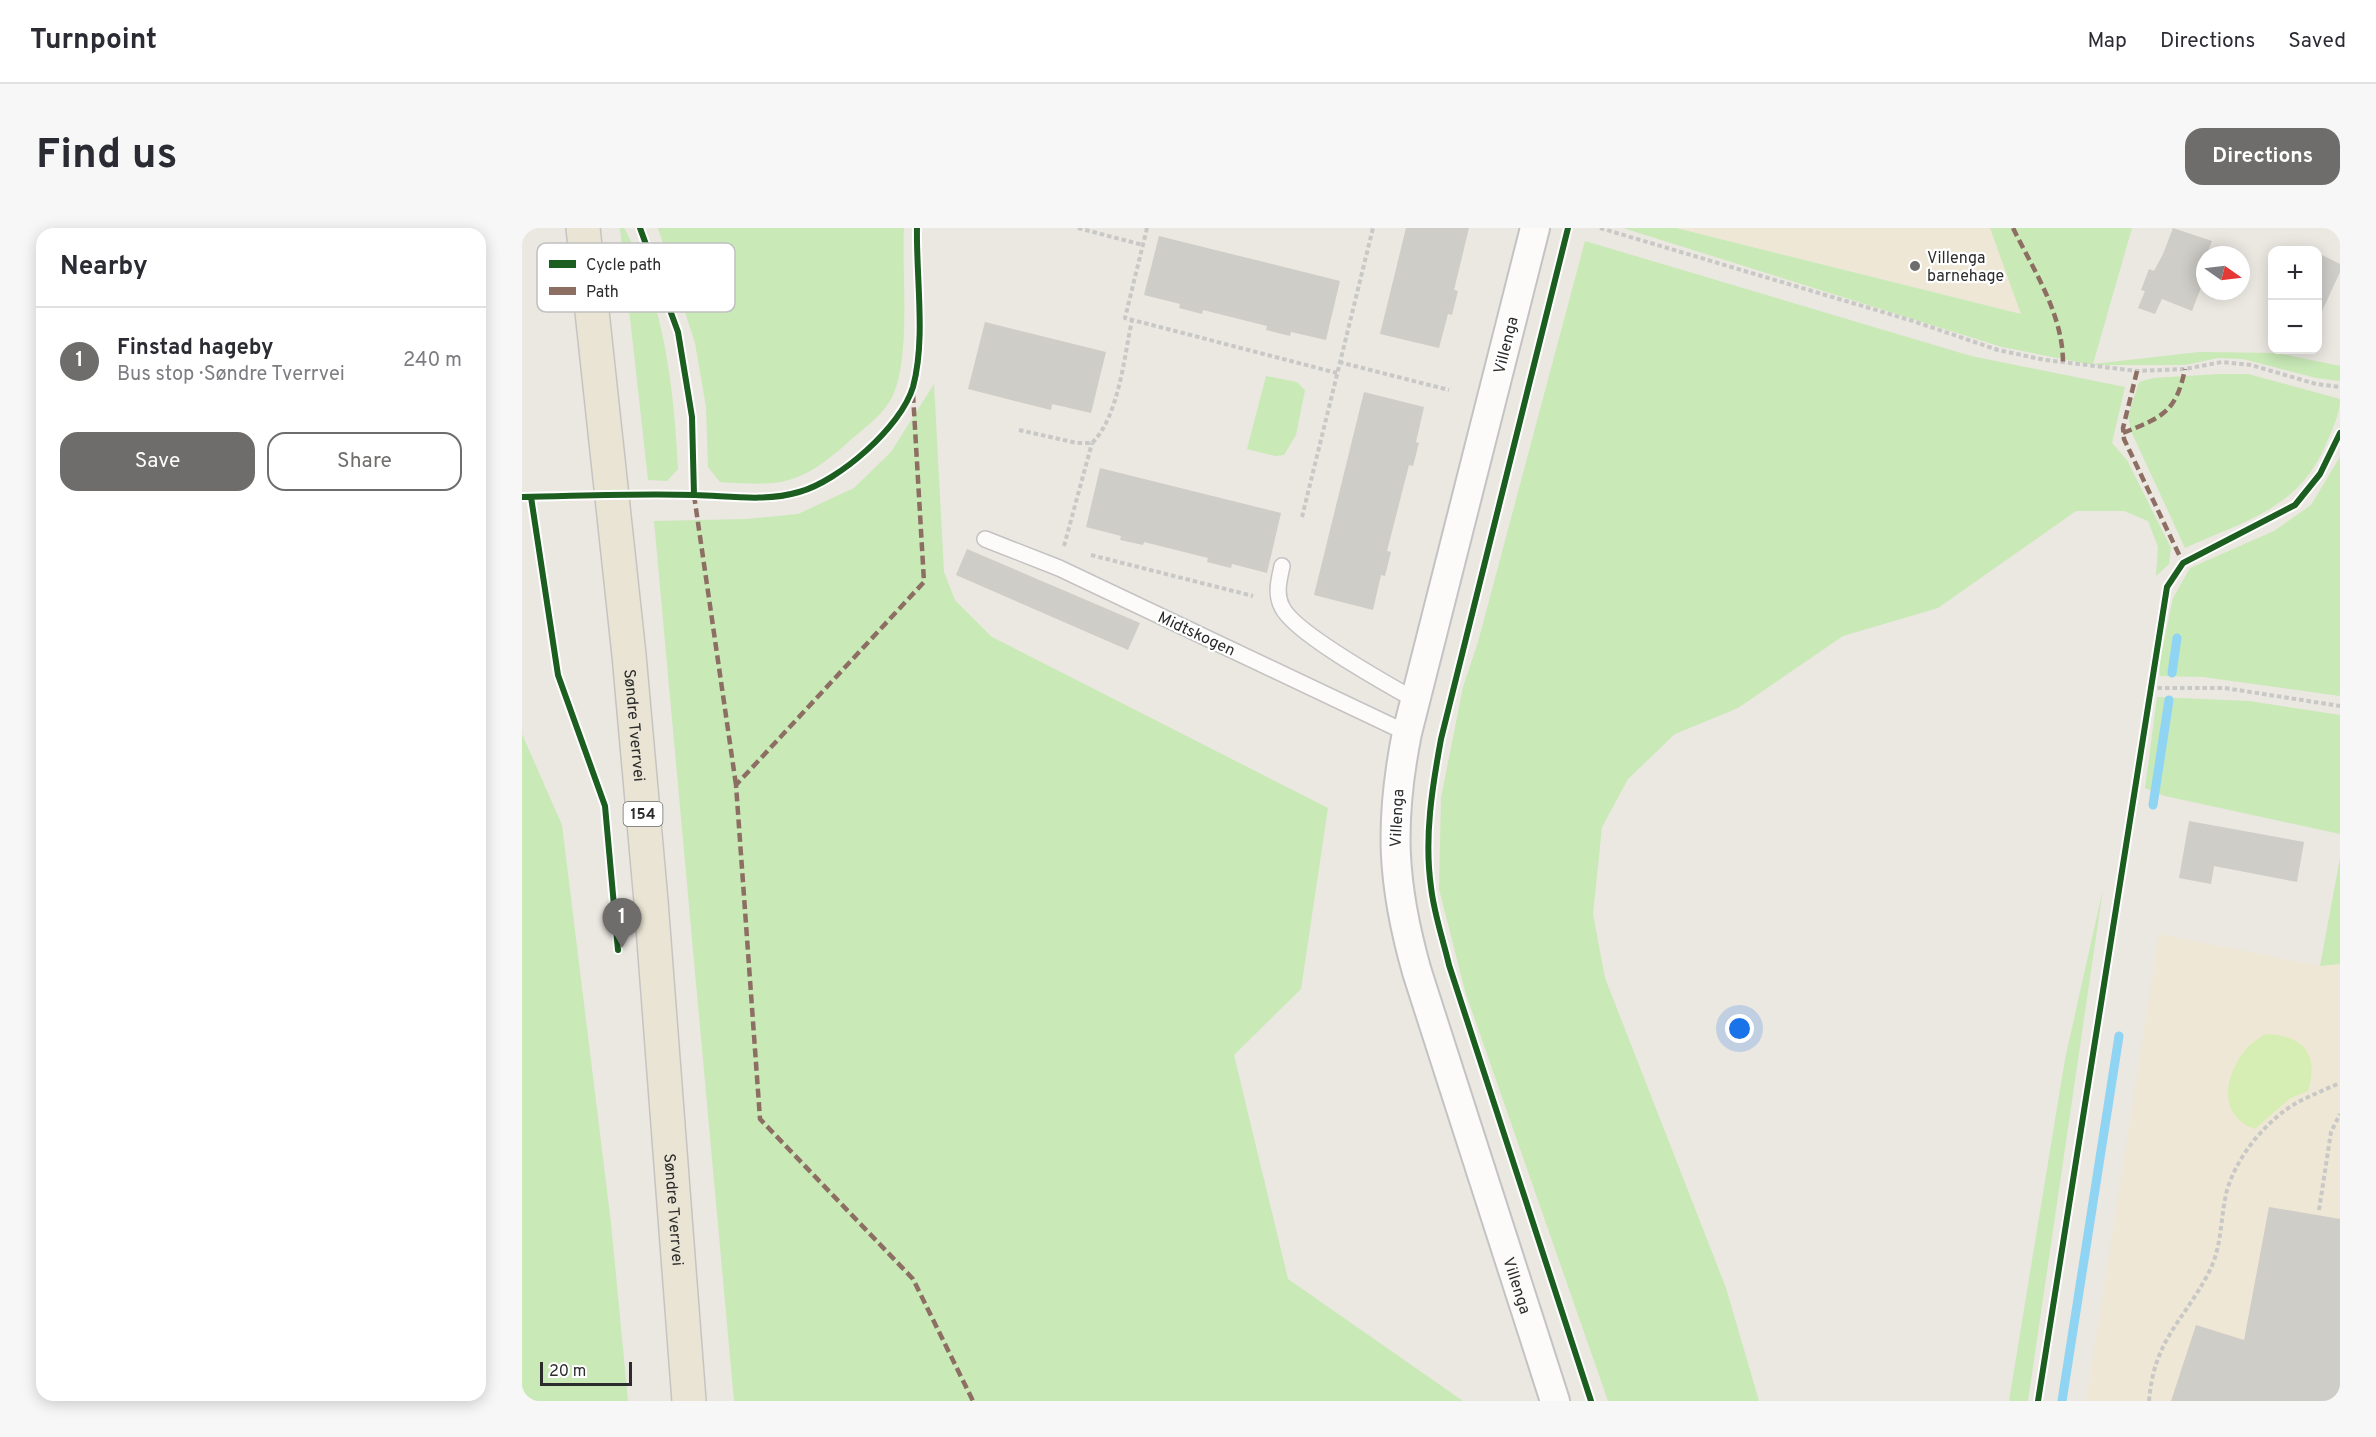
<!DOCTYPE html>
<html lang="en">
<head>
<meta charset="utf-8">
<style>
	body { margin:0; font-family:Overpass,sans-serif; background:#f7f7f7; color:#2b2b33 }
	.controls { position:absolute; right:18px; top:18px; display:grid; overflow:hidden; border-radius:12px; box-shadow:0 3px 15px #0003 }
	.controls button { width:54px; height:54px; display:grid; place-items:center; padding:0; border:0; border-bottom:2px solid #e1e1e2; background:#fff; color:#2b2b33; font:30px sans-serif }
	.compass { position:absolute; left:1674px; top:18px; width:54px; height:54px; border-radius:50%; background:#fff; box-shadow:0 3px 15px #0003; rotate:104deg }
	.scale { position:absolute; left:18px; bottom:15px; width:92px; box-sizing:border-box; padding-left:6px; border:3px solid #2c2c2c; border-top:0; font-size:16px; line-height:21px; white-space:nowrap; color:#2c2c2c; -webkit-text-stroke:4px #fff; paint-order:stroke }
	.you { position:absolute; left:1218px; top:801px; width:21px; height:21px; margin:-15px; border:4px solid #fff; border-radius:50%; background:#1a73e8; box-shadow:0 0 0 9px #1a73e833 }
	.badge { display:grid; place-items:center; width:39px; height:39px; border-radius:50%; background:#6f6d6b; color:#fff; font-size:20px; font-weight:700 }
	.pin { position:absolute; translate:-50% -50px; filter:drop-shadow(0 2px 3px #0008) }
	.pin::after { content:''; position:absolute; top:32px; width:21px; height:18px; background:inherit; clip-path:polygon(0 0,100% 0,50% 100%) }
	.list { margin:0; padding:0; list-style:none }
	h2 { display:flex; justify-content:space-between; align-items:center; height:78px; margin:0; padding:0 24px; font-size:26px }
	h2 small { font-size:20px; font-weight:400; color:#7c7c81 }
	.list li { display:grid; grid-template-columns:39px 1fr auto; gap:18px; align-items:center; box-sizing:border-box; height:108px; padding:0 24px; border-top:2px solid #e1e1e2 }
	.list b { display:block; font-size:22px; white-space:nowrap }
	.list p { margin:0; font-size:20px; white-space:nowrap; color:#7c7c81 }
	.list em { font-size:20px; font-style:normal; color:#7c7c81 }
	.actions { display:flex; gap:12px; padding:18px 24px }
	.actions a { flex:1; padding:14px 0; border:2px solid #6f6d6b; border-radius:18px; text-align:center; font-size:21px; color:#6f6d6b }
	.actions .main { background:#6f6d6b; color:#fff }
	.map { position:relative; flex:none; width:1818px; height:1173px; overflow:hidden; border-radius:18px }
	header { display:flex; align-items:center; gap:36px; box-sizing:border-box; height:84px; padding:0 30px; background:#fff; border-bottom:2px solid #e1e1e2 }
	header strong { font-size:28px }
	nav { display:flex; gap:33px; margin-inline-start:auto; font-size:21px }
	.intro { display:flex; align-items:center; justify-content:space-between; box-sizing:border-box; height:144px; padding:0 36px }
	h1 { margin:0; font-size:42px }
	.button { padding:15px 27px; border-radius:18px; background:#6f6d6b; color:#fff; font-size:21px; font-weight:700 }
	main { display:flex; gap:36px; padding:0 36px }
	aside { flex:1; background:#fff; border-radius:18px; box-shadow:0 3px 15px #0003 }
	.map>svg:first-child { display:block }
</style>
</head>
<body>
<header>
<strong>Turnpoint</strong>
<nav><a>Map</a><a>Directions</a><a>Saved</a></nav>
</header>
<div class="intro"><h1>Find us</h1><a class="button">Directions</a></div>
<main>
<aside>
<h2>Nearby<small></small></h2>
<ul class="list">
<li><span class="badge">1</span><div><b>Finstad hageby</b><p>Bus stop · Søndre Tverrvei</p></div><em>240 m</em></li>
</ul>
<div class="actions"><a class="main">Save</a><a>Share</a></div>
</aside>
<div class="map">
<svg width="1818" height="1173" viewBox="0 0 1818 1173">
	<rect width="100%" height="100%" fill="#ebe7e1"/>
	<path fill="#efe7d5" d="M1154 0H1468L1500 86Z
		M1637 706 1798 738 1818 736V1173H1564Z"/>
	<path fill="#c9e9b7" d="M98 0H102C142 72 152 160 156 241L145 253 126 252Z
		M136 0H382C379 44 391 141 366 176 356 191 337 204 323 217 276 258 258 258 198 254L186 239 184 179 173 115Z
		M1101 0H1154L1499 86 1468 0H1610L1571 136 1677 124 1755 125 1818 138V153L1794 150 1721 131 1696 130 1663 137H1571L1480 119Z
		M1063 13 1449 128 1603 159 1590 215 1605 232 1649 320 1647 336 1634 348 1636 319 1626 293 1602 283H1554L1416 380 1321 408 1216 480 1153 506 1106 551 1080 599 1071 686 1083 750 1204 1060 1237 1173H1086L943 763 917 661 919 570 941 459 956 414Z
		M1697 146H1726L1818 171C1818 186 1811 199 1805 214 1777 282 1723 292 1663 320L1609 203 1606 188 1617 154 1631 150Z
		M744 148 775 154 783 162 774 207 762 227 753 228 725 221Z
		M412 156 422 344 433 372 470 409 806 580 779 761 712 827 766 1051 941 1173H212L132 293 225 291 276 286 332 260 369 224Z
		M1818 229V468L1681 449 1638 448 1637 436 1651 370 1668 340 1752 303 1789 277Z
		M1635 469 1727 473 1818 487V606L1643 568 1623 560Z
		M0 506 40 597 89 995 106 1173H0Z
		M1818 630V736L1798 738Z
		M1581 661 1506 1173H1487L1543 831Z"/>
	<path fill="#d6eeb4" d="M1743 806C1780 807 1798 825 1786 863L1767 871 1733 901C1695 888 1702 847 1724 821 1729 815 1736 811 1743 806Z"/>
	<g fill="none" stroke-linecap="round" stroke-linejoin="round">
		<path stroke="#8fd4f3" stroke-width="9" d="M1650 445 1655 410
			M1631 577 1647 472
			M1540 1173 1597 808"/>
	</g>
	<path fill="#cfcdc8" d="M884 0H947L932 62 936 63 930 87 926 86 917 120 858 106Z
		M1651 0 1690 13 1679 41 1683 43V49L1670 83 1640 71 1633 86 1616 80 1623 63 1619 62 1627 41 1632 43 1641 26Z
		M637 8 818 53 804 112 769 104 768 108 744 102 745 98 681 82 680 86 657 80 658 76 622 67Z
		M1796 25 1818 36V44L1796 92Z
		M463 94 584 124 569 185 530 176 529 182 446 161Z
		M842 164 902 179 894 214 897 215 891 238 887 237 865 323 869 324 863 348 859 347 851 382 792 367Z
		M578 240 759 285 745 345 710 336 709 340 685 334 686 330 622 314 621 317 598 312 599 308 564 299Z
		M445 321 618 395 606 422 434 347Z
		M1667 593 1782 614 1775 654 1692 638 1689 656 1657 650Z
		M1747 979 1818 991V1173H1649L1674 1097 1722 1112Z"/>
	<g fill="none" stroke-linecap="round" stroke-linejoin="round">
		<defs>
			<path id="lane" d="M463 311 537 340 885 505
				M760 338C757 352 753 366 760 379 772 405 865 456 893 472"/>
			<g id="street">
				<path id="s1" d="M1013 0 885 505C867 595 870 656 895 744L1033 1173"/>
			</g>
			<g id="primary">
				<path id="s2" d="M61 0 107 427 129 673 167 1173"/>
			</g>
		</defs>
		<use href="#lane" stroke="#c4c3c3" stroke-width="18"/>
		<use href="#street" stroke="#c4c3c3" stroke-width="32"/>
		<use href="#primary" stroke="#c6c4c2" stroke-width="36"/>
		<path stroke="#c8c8c7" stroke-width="4" stroke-dasharray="4.5 3" stroke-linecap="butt" d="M556 0 621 17
			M625 0 603 90 815 145
			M1078 0 1391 93 1476 122 1523 132 1615 143 1663 141 1700 134 1729 137 1794 156 1818 159
			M817 134 927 162
			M497 202 555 215H570C597 188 602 129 610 92
			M780 289 851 0
			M542 318 570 215
			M569 327 731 368
			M1628 460H1703L1818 478
			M1797 982 1809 904 1818 886
			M1627 1173C1632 1112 1660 1095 1686 1046 1700 1020 1698 994 1704 966 1713 930 1744 892 1776 874 1790 867 1804 861 1818 855"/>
		<use href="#lane" stroke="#fcfbfa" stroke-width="15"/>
		<use href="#street" stroke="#fcfbfa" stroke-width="28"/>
		<use href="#primary" stroke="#e9e4d3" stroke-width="33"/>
		<path stroke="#8d6e63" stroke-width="4.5" stroke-dasharray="9 4.5" stroke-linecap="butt" d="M1491 0C1512 43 1541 86 1541 135
			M1615 143 1601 200 1602 211 1661 335
			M391 166 402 354 214 557 238 891 391 1051 451 1173
			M1601 205C1640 189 1654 185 1663 141
			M172 267 214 557"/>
		<defs>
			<path id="cycleway" d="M118 0 156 104 170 189 172 267
				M1046 0 919 511C910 560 902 610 909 659 912 686 921 711 927 737L1069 1173
				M0 269C57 268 115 265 173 267 208 268 243 274 277 264 317 253 379 199 391 159 404 111 394 50 395 0
				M9 269 36 447 83 578 96 722
				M1516 1173 1645 359 1661 335 1773 277 1798 246 1818 205"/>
		</defs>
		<use href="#cycleway" stroke="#fff" stroke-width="10"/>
		<use href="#cycleway" stroke="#1b5e20" stroke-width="6"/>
	</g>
	<circle fill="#6f6d6b" stroke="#fff" stroke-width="2" cx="1393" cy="38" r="6"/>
	<g text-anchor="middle" stroke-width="4.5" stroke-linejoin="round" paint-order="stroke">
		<rect fill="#fff" stroke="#6b6b6b" stroke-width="1.5" x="101.5" y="574" width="39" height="24" rx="4.5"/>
		<g font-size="15" font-weight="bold" fill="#2c2c2c">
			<text x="121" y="591">154</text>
		</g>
		<g font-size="16" fill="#2c2c2c" stroke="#fff" text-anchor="start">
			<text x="1405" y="35">Villenga<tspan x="1405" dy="18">barnehage</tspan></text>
		</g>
		<g font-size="16" fill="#2c2c2c" stroke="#fff">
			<text transform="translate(983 117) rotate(-76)" y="6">Villenga</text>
			<text transform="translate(675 405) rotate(25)" y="6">Midtskogen</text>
			<text dy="6" stroke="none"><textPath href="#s2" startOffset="500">Søndre Tverrvei</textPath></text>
			<text transform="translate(874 590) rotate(-87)" y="6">Villenga</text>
			<text dy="6" stroke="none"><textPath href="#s2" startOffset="986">Søndre Tverrvei</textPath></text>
			<text dy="6" stroke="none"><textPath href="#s1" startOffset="1092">Villenga</textPath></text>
		</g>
	</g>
	<rect x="15" y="15" width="198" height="69" rx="9" fill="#fff" stroke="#c0c0c0" stroke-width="1.5"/>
	<rect x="27" y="32" width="27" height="8" fill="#1b5e20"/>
	<rect x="27" y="59" width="27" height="8" fill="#8d6e63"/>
	<g font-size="16" fill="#2c2c2c">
		<text x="64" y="42">Cycle path</text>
		<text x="64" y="69">Path</text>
	</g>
</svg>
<div class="controls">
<button>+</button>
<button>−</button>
</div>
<svg class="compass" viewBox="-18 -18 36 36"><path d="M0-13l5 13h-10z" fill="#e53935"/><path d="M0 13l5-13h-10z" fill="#7c7c81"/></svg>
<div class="scale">20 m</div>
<div class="you"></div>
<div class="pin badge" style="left:100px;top:720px">1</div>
</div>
</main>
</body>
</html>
